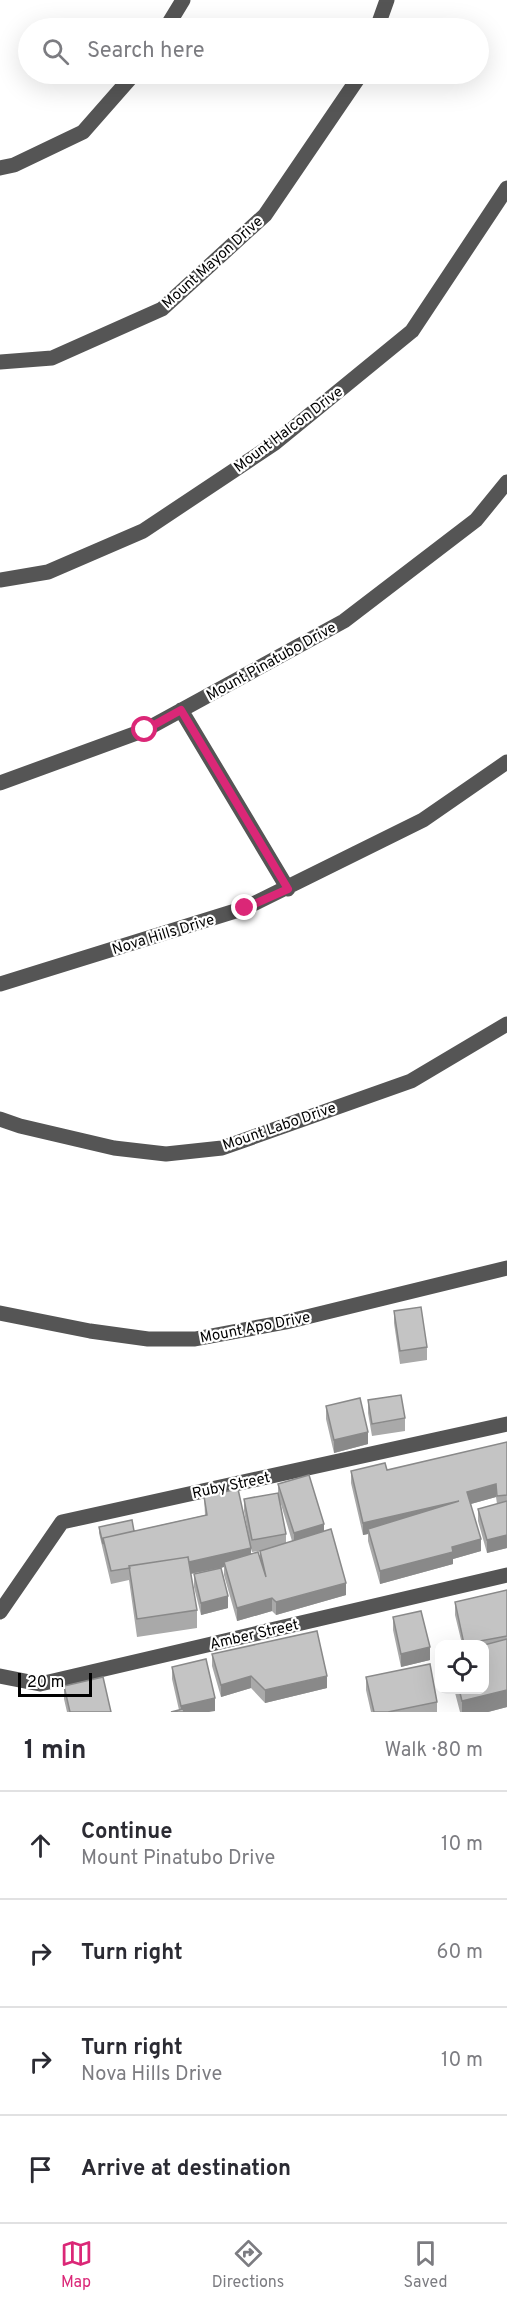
<!DOCTYPE html>
<html lang="en">
<head>
<meta charset="utf-8">
<style>
	body { margin:0; font-family:Overpass,sans-serif; background:#f7f7f7; color:#2b2b33 }
	.controls { position:absolute; right:18px; bottom:18px; display:grid; overflow:hidden; border-radius:12px; box-shadow:0 6px 24px #0002 }
	.controls button { width:54px; height:54px; display:grid; place-items:center; padding:0; border:0; border-bottom:2px solid #e1e1e2; background:#fff; color:#2b2b33; font:30px sans-serif }
	.scale { position:absolute; left:18px; bottom:15px; width:74px; box-sizing:border-box; padding-left:6px; border:3px solid #000; border-top:0; font-size:16px; line-height:21px; white-space:nowrap; color:#000; -webkit-text-stroke:4px #fff; paint-order:stroke }
	.stop { position:absolute; width:18px; height:18px; margin:-14px; border:4px solid #db2777; border-radius:50%; background:#fff }
	.stop.end { background:#db2777; border-color:#fff; box-shadow:0 2px 6px #0008 }
	.list { margin:0; padding:0; list-style:none }
	h2 { display:flex; justify-content:space-between; align-items:center; height:78px; margin:0; padding:0 24px; font-size:26px }
	h2 small { font-size:20px; font-weight:400; color:#7c7c81 }
	.list li { display:grid; grid-template-columns:39px 1fr auto; gap:18px; align-items:center; box-sizing:border-box; height:108px; padding:0 24px; border-top:2px solid #e1e1e2 }
	.list b { display:block; font-size:22px; white-space:nowrap }
	.list p { margin:0; font-size:20px; white-space:nowrap; color:#7c7c81 }
	.list em { font-size:20px; font-style:normal; color:#7c7c81 }
	.icon { flex:none; width:33px; height:33px; fill:none; stroke:currentColor; stroke-width:2; stroke-linecap:round; stroke-linejoin:round }
	.map { position:relative; flex:none; width:507px; height:1712px; overflow:hidden }
	.search { position:absolute; background:#fff; box-shadow:0 6px 24px #0002; left:18px; right:18px; top:18px; height:66px; display:flex; align-items:center; gap:15px; box-sizing:border-box; padding:0 21px; border-radius:33px; color:#7c7c81; font-size:22px }
	.sheet { height:510px; background:#fff }
	nav { display:flex; justify-content:space-around; align-items:center; box-sizing:border-box; height:84px; border-top:2px solid #e1e1e2; background:#fff; font-size:16px; color:#7c7c81 }
	nav a { display:grid; justify-items:center; gap:3px }
	nav .on { color:#db2777 }
	.map>svg:first-child { display:block }
</style>
</head>
<body>
<div class="map">
<svg width="507" height="1712" viewBox="0 0 507 1712">
	<rect width="100%" height="100%" fill="#fff"/>
	<g fill="none" stroke-linecap="round" stroke-linejoin="round">
		<path stroke="#555" stroke-width="15" d="M166 28 183 0
			M377 28 387 0
			M0 168 14 165 83 132 134 74
			M0 362 52 358 162 309 265 215 361 74
			M0 580 48 572 143 531 275 443 412 331 507 188
			M181 710 288 889
			M0 783 145 730 344 621 476 520 507 482
			M0 984 245 908 423 820 507 762
			M0 1119 20 1126 114 1148 166 1154 222 1148 411 1081 507 1024
			M0 1313 90 1331 148 1339H195L286 1322 507 1268
			M0 1612 62 1522 507 1424
			M0 1676 40 1684 507 1575"/>
	</g>
	<path fill="#a9a9a9" fill-rule="evenodd" d="M394 1311 427 1347V1360L400 1364 394 1323Z
		M368 1400 405 1418V1431L372 1436 368 1413Z
		M326 1406 368 1444 334 1453 326 1419Z
		M507 1442V1548L487 1553 478 1521V1509L497 1504 496 1497 471 1504 481 1551 453 1559V1564L380 1584 368 1541V1534L363 1535 351 1483V1471L387 1470Z
		M278 1484 324 1531 346 1595 276 1615 272 1611 237 1621 224 1575V1567L221 1568 228 1608 201 1615 194 1587V1574L221 1568 191 1574 197 1610V1628L137 1637 129 1580 111 1584 99 1533V1527L134 1531 205 1515 204 1496 250 1544 244 1511V1499L278 1494ZM280 1501 292 1541 286 1543V1534ZM251 1549 252 1552 261 1551H260V1558L251 1554Z
		M507 1590V1707L488 1712H460L454 1689H484V1644H462L455 1615V1602Z
		M393 1617 430 1660 401 1667 393 1630Z
		M212 1654 327 1688 265 1703 251 1688 221 1697 212 1666Z
		M172 1667 215 1711 179 1710 172 1679Z
		M366 1677 437 1702V1712H371L366 1690Z
		M64 1686 111 1712H67L64 1699Z"/>
	<path fill="#898989" d="M368 1432V1444L334 1453V1440Z
		M496 1484V1497L467 1505V1492Z
		M459 1501 368 1529V1534L363 1535V1523Z
		M324 1524V1536L294 1545V1533Z
		M507 1535V1548L487 1553V1540Z
		M481 1539V1551L453 1559V1564L380 1584V1571L452 1547Z
		M251 1548V1561L224 1562V1567L184 1575V1563Z
		M346 1583V1595L276 1615V1602Z
		M228 1596V1608L201 1615V1603Z
		M272 1598V1611L237 1621V1608Z
		M430 1647V1660L401 1667V1654Z
		M251 1676V1688L221 1697V1685Z
		M327 1676V1688L265 1703V1690Z
		M507 1690V1707L488 1712H462V1701Z
		M215 1698V1711L209 1712H181V1706Z"/>
	<path fill="#c4c4c4" stroke="#898989" stroke-width="1.5" d="M421 1307 427 1347 400 1351 394 1311Z
		M401 1395 405 1418 372 1424 368 1400Z
		M360 1398 368 1432 334 1440 326 1406Z
		M507 1442V1495L497 1496 496 1484 467 1492 481 1539 452 1547 453 1552 380 1571 368 1529 459 1501 363 1523 351 1471 385 1463 387 1470Z
		M309 1475 324 1524 294 1533 278 1484Z
		M238 1489 251 1548 189 1562 188 1557 129 1566 130 1568 111 1571 103 1538 207 1515 204 1496Z
		M278 1493 286 1534 252 1540 244 1499Z
		M507 1501V1535L487 1540 478 1509Z
		M132 1520 134 1531 103 1538V1544L99 1527Z
		M331 1529 346 1583 276 1602 272 1598 237 1608 224 1562 258 1552 266 1577 260 1551Z
		M188 1557 197 1610 137 1619 129 1566Z
		M221 1568 228 1596 201 1603 194 1574Z
		M507 1590V1636L464 1644 455 1602Z
		M421 1611 430 1647 401 1654 393 1617Z
		M317 1631 327 1676 265 1690 251 1676 221 1685 212 1654Z
		M507 1639V1690L462 1701 459 1689H484V1645Z
		M206 1659 215 1698 181 1706 172 1667Z
		M430 1664 437 1702 388 1712H374L366 1677Z
		M103 1677 111 1712H70L64 1686Z
		M183 1709 184 1712H171Z"/>
	<g fill="none" stroke-linecap="round" stroke-linejoin="round">
		<path stroke="#db2777" stroke-width="8" d="M145 730 181 710 288 889 245 908"/>
	</g>
	<g text-anchor="middle" stroke-width="4.5" stroke-linejoin="round" paint-order="stroke">
		<g font-size="15" fill="#000" stroke="#fff">
			<text transform="translate(212 262) rotate(-42)" y="5">Mount Mayon Drive</text>
			<text transform="translate(288 429) rotate(-37)" y="5">Mount Halcon Drive</text>
			<text transform="translate(271 661) rotate(-29)" y="5">Mount Pinatubo Drive</text>
			<text transform="translate(163 934) rotate(-17)" y="5">Nova Hills Drive</text>
			<text transform="translate(279 1126) rotate(-19)" y="5">Mount Labo Drive</text>
			<text transform="translate(255 1327) rotate(-11)" y="5">Mount Apo Drive</text>
			<text transform="translate(231 1485) rotate(-12)" y="5">Ruby Street</text>
			<text transform="translate(254 1634) rotate(-13)" y="5">Amber Street</text>
		</g>
	</g>
</svg>
<div class="controls">
<button><svg class="icon" aria-label="locate" viewBox="0 0 24 24"><circle cx="12" cy="12" r="6"/><path d="M12 2v4M12 18v4M2 12h4M18 12h4"/></svg></button>
</div>
<div class="scale">20 m</div>
<div class="stop" style="left:145px;top:730px"></div>
<div class="stop end" style="left:245px;top:908px"></div>
<div class="search"><svg class="icon" aria-label="search" viewBox="0 0 24 24"><circle cx="10" cy="10" r="6"/><path d="M15 15l6 6"/></svg>Search here</div>
</div>
<section class="sheet">
<h2>1 min<small>Walk · 80 m</small></h2>
<ul class="list">
<li><svg class="icon" aria-label="ahead" viewBox="0 0 24 24"><path d="M12 20V5M6 11l6-6 6 6"/></svg><div><b>Continue</b><p>Mount Pinatubo Drive</p></div><em>10 m</em></li>
<li><svg class="icon" aria-label="right" viewBox="0 0 24 24"><path d="M7 20v-9h11M14 6l5 5-5 5"/></svg><div><b>Turn right</b></div><em>60 m</em></li>
<li><svg class="icon" aria-label="right" viewBox="0 0 24 24"><path d="M7 20v-9h11M14 6l5 5-5 5"/></svg><div><b>Turn right</b><p>Nova Hills Drive</p></div><em>10 m</em></li>
<li><svg class="icon" aria-label="arrive" viewBox="0 0 24 24"><path d="M6 21V4h12l-3 4 3 4H6"/></svg><div><b>Arrive at destination</b></div></li>
</ul>
</section>
<nav>
<a class="on"><svg class="icon" aria-label="map" viewBox="0 0 24 24"><path d="M3 6l6-2 6 2 6-2v14l-6 2-6-2-6 2zM9 4v14M15 6v14"/></svg>Map</a>
<a><svg class="icon" aria-label="directions" viewBox="0 0 24 24"><path d="M12 3l9 9-9 9-9-9zM9 14v-3h6M13 9l2 2-2 2"/></svg>Directions</a>
<a><svg class="icon" aria-label="saved" viewBox="0 0 24 24"><path d="M7 4h10v16l-5-4-5 4z"/></svg>Saved</a>
</nav>
</body>
</html>
